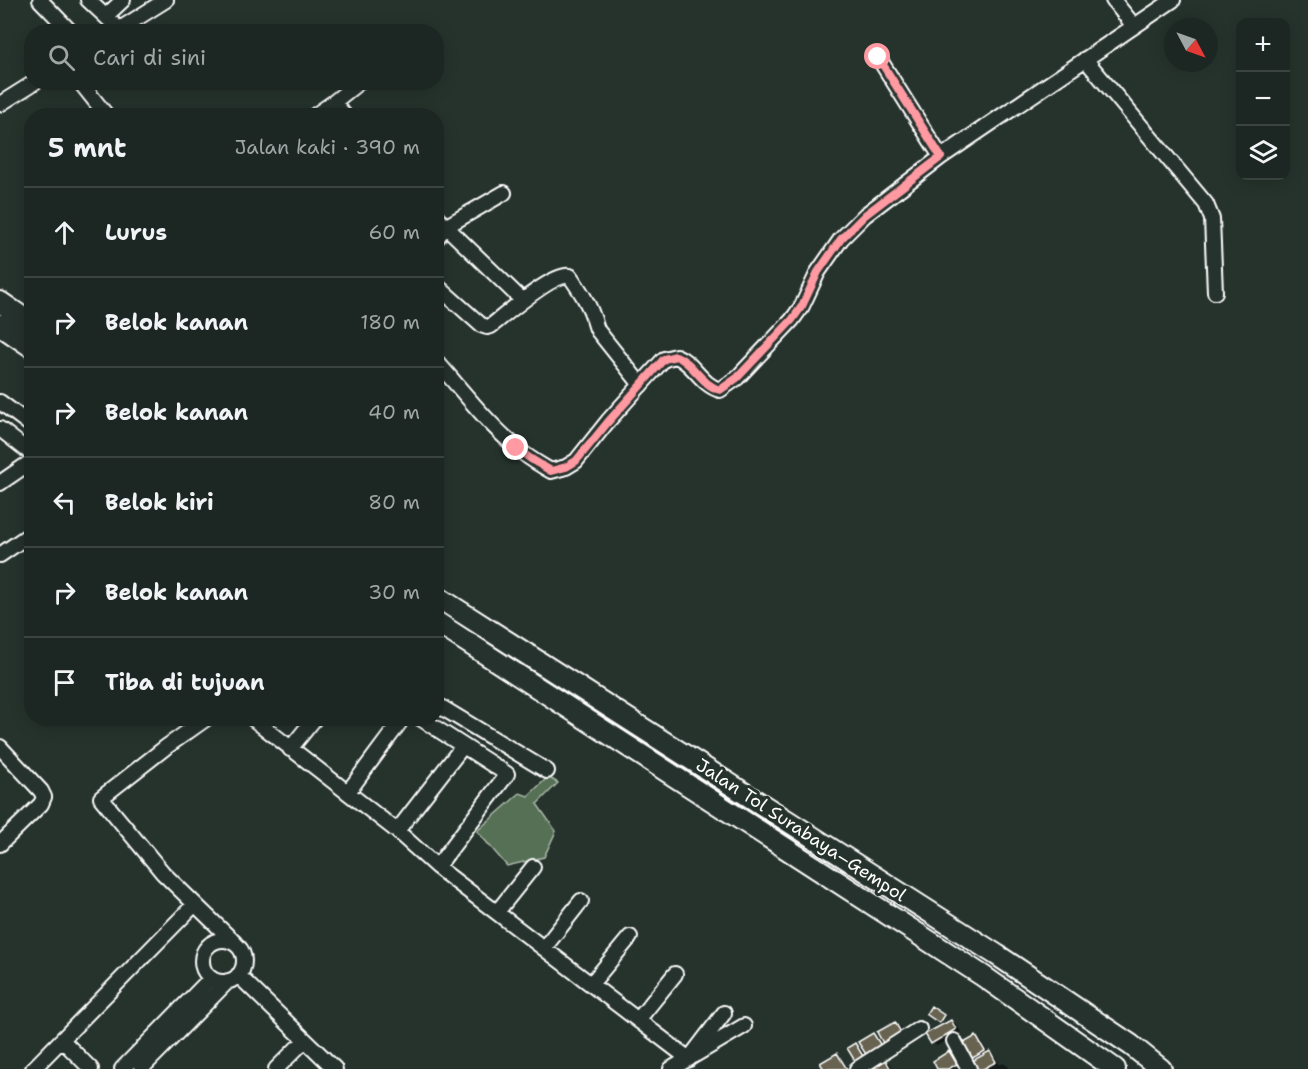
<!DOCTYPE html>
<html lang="id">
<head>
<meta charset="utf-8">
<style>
	body { margin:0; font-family:"Shantell Sans",sans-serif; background:#252e2a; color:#f1f3f6 }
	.controls { position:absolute; right:18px; top:18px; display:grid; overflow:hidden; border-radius:12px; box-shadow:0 3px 15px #0003 }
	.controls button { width:54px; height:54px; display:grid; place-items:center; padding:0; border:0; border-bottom:2px solid #3a4340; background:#1c2622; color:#f1f3f6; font:30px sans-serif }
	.compass { position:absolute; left:1164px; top:18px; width:54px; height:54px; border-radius:50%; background:#1c2622; box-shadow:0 3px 15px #0003; rotate:131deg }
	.stop { position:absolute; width:18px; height:18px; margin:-14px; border:4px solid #ff9aa2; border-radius:50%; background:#fff }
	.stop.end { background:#ff9aa2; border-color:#fff; box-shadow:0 2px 6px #0008 }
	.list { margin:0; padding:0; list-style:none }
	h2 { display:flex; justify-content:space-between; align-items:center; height:78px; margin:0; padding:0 24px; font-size:26px }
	h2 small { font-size:20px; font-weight:400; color:#a0a5a5 }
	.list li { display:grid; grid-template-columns:39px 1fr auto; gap:18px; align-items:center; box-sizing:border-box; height:90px; padding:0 24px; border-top:2px solid #3a4340 }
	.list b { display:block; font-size:22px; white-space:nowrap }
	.list em { font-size:20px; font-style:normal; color:#a0a5a5 }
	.icon { flex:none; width:33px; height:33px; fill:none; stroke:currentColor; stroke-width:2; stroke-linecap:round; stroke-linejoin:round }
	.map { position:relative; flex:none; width:1308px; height:1069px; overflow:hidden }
	.search { position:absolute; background:#1c2622; box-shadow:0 3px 15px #0003; left:24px; top:24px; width:420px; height:66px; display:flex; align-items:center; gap:15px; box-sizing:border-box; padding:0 21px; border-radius:24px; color:#a0a5a5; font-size:22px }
	.panel { position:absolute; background:#1c2622; box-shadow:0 3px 15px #0003; left:24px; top:108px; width:420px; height:618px; border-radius:24px }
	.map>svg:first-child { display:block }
</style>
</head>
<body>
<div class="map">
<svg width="1308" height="1069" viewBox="0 0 1308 1069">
	<rect width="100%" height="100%" fill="#26332d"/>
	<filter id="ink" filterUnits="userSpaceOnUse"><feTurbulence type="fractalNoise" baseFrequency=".0167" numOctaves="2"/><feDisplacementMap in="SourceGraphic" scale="12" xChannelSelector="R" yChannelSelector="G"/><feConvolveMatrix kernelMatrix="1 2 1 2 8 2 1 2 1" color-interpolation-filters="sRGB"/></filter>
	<g filter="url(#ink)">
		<path fill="#577055" stroke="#abb8aa" stroke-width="1.5" d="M548 777 558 783 537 804 556 831 544 857 507 866 477 831 520 793 528 796Z"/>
		<path fill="#0007" d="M951 1021 956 1024 961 1032 937 1046 932 1043Z
			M895 1023 900 1026 906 1037 890 1047 880 1041 886 1050 873 1058 863 1052 870 1064 864 1068 855 1045 865 1051 873 1035 884 1041Z
			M976 1038 981 1041 989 1054 995 1056 1000 1065 1003 1063 1008 1066 1009 1069H978L973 1061 970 1059Z
			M949 1053 955 1056 961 1067 959 1068 961 1069H939Z
			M837 1055 842 1058 849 1069H826Z
			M885 1061 890 1063 893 1069H870Z"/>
		<path fill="#686451" stroke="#fff" stroke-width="1.5" d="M931 1006 944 1015 939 1023 926 1014Z
			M951 1020 956 1029 931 1044 925 1034Z
			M895 1022 902 1034 884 1045 877 1032Z
			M873 1033 882 1047 867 1056 858 1042Z
			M976 1036 985 1051 969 1060 960 1045Z
			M855 1043 866 1061 858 1066 847 1048Z
			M949 1051 957 1064 948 1069H937L933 1061Z
			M990 1051 996 1062 983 1069H976L972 1061Z
			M837 1053 847 1069H824L820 1063Z
			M885 1059 890 1068 868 1069Z"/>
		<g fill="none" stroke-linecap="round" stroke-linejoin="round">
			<defs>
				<path id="minor" d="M40 0 71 32
					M88 0 119 29
					M1113 0 1134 26
					M106 16 123 0
					M115 32 166 0
					M878 57 941 157
					M1085 59 1206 204 1212 219 1215 292
					M80 82 107 116
					M334 102 345 116
					M0 104 35 82
					M314 116 334 102 359 82
					M436 217 522 300
					M436 239 445 227 504 193
					M436 285 481 325 487 327 491 326C505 315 554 272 570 276 579 289 588 302 593 317 595 321 595 326 598 331L641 385
					M436 361C462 390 486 422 516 447 526 457 539 464 551 471L566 467 576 461 608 421 664 359 676 356C694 363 701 385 720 390L737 378 792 320 802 306 818 272 841 239 865 215 941 157 1173 0
					M0 402 32 426
					M0 429 32 454
					M0 483 32 461
					M0 555 32 533
					M436 704 547 771
					M207 718 166 747 101 798 163 873 235 943
					M252 718 397 831 437 867 689 1059 724 1013
					M420 718 507 774 437 867
					M0 747 41 791 44 797 41 804 0 844
					M290 749 315 718
					M348 792 403 718
					M397 831 463 746
					M497 912 533 867
					M202 961a21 21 0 1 1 42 0a21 21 0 1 1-42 0Z
					M544 948 581 901
					M238 975 335 1069
					M591 984 630 937
					M638 1020 675 974
					M62 1040 91 1069
					M954 1041 969 1069
					M33 1069 194 905
					M122 1069 211 978
					M141 1069 228 981
					M276 1069 305 1040
					M671 1069 744 1026
					M857 1069 919 1029"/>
				<path id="highway" d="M0 302 32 324
					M0 325 32 347
					M436 596 997 955 1131 1045 1161 1069
					M436 622 983 976 1115 1069"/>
			</defs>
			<use href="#minor" stroke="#fff" stroke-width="18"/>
			<use href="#highway" stroke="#fff" stroke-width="24"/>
			<use href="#minor" stroke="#26332d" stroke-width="14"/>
			<use href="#highway" stroke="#26332d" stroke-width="20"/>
		</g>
	</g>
	<g fill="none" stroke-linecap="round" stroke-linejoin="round" filter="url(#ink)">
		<path stroke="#ff9aa2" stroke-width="8" d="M516 448 531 459 551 471 566 467 576 461 608 422 664 359 676 356C694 363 701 385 720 390L737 378 792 320 802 306 818 272 841 239 865 215 941 157 878 57"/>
	</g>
	<g text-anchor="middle" stroke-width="6" stroke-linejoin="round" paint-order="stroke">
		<g font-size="18" fill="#fff" stroke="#26332d">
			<text transform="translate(801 830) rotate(33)" y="6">Jalan Tol Surabaya–Gempol</text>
		</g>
	</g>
</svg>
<div class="controls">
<button>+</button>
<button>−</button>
<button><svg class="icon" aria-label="layers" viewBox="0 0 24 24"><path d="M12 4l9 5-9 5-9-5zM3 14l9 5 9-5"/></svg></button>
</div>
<svg class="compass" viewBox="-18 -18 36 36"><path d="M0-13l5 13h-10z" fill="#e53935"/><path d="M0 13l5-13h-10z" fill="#a0a5a5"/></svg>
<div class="stop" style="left:878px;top:57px"></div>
<div class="stop end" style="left:516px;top:448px"></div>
<div class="search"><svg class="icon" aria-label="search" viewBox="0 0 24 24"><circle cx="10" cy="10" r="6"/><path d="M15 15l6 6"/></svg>Cari di sini</div>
<section class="panel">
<h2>5 mnt<small>Jalan kaki · 390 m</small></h2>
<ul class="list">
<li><svg class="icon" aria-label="ahead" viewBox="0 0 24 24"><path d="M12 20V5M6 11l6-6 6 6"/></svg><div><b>Lurus</b></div><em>60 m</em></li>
<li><svg class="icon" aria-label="right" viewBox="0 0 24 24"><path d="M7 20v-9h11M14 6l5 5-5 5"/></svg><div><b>Belok kanan</b></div><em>180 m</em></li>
<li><svg class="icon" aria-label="right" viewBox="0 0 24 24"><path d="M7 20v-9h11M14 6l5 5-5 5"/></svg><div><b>Belok kanan</b></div><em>40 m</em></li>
<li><svg class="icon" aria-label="left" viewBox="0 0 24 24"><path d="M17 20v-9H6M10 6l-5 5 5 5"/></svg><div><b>Belok kiri</b></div><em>80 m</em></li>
<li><svg class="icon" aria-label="right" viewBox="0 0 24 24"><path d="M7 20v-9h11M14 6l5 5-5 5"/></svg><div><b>Belok kanan</b></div><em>30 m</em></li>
<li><svg class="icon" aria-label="arrive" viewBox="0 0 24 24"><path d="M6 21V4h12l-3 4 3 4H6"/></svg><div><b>Tiba di tujuan</b></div></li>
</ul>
</section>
</div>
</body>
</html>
